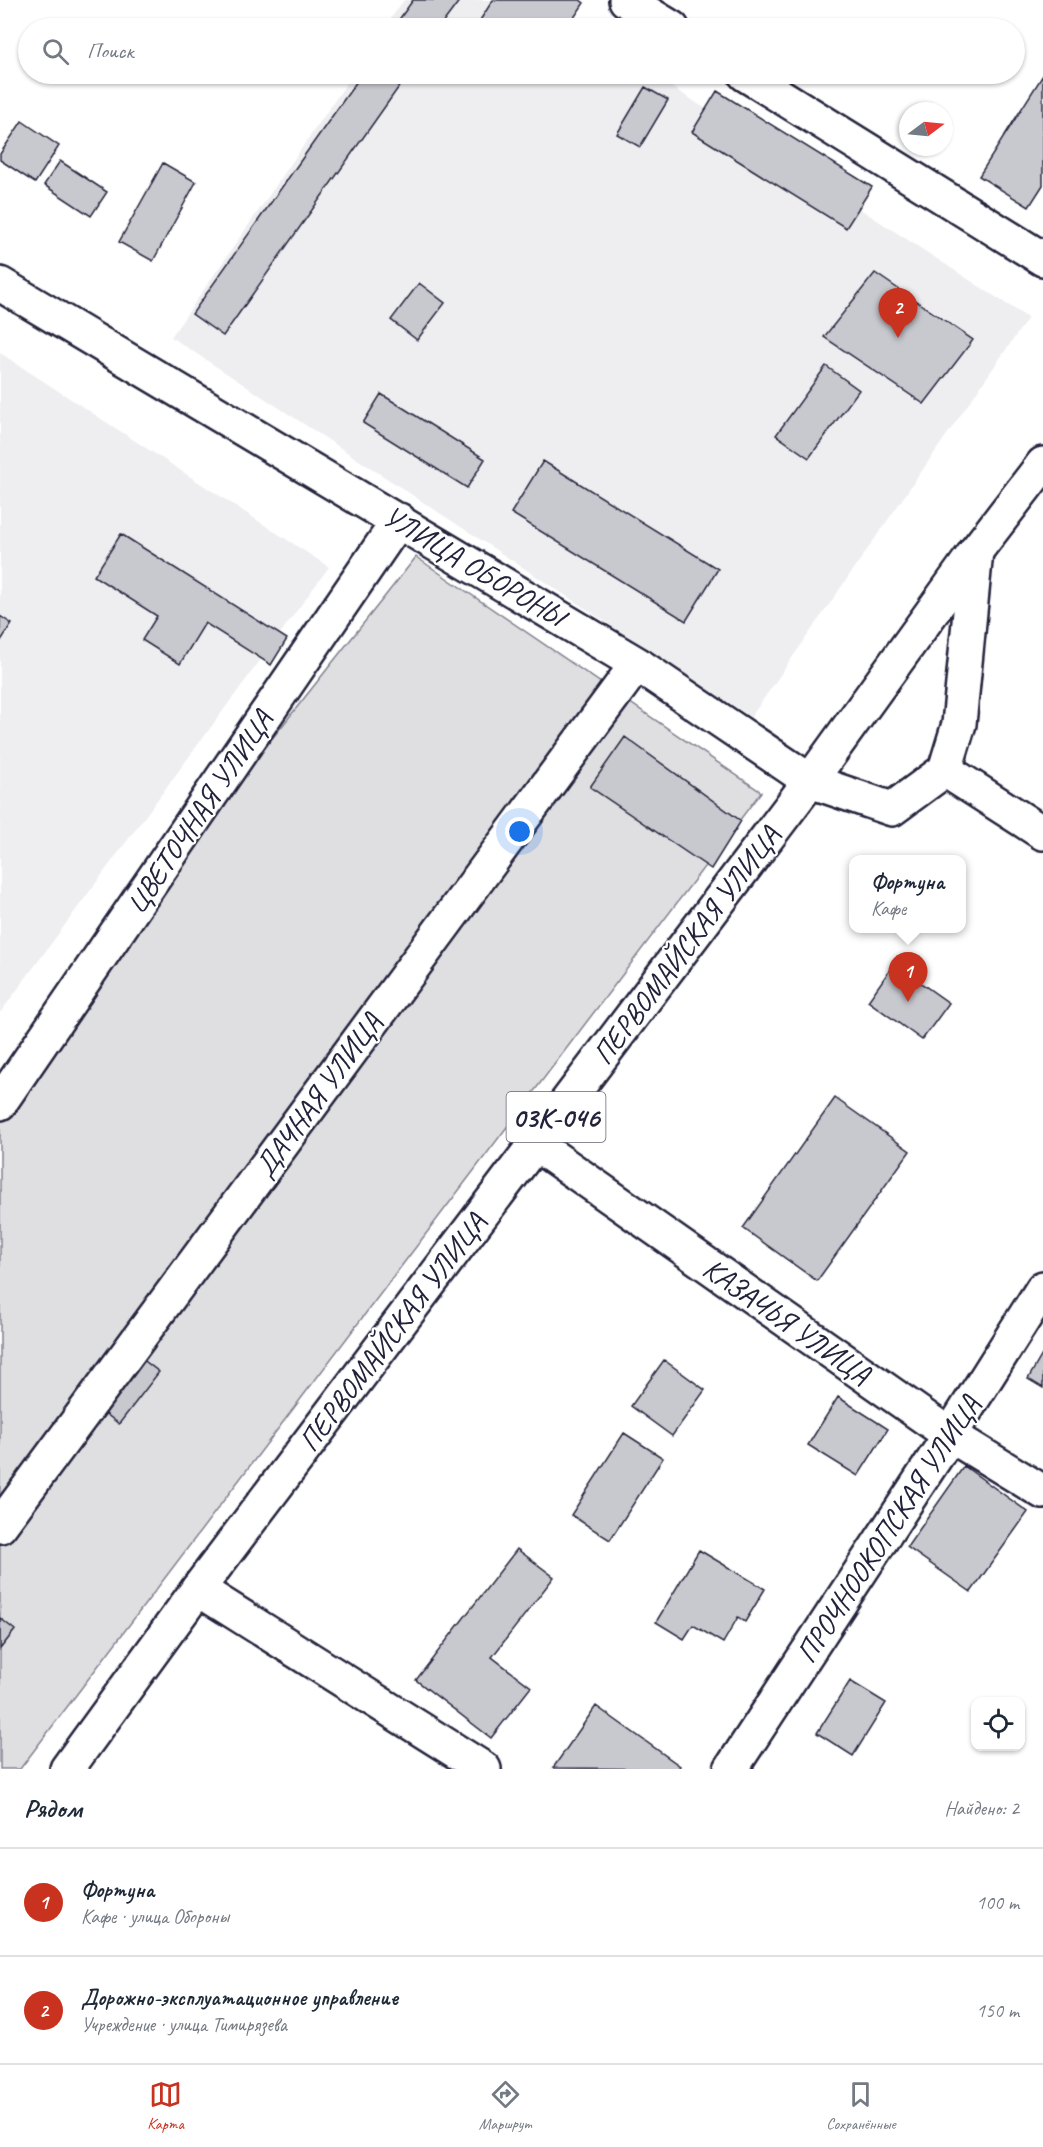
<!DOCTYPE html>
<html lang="ru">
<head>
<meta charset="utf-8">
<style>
	body { margin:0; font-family:Caveat,sans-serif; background:#f6f6f7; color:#1f2937 }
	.controls { position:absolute; right:18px; bottom:18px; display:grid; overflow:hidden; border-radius:12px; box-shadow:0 2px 4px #0004 }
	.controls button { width:54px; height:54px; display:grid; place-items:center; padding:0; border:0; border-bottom:2px solid #e0e1e3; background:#fff; color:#1f2937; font:30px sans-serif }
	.compass { position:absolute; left:899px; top:102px; width:54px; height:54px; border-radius:50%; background:#fff; box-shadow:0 2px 4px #0004; rotate:74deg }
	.you { position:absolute; left:520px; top:832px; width:21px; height:21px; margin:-15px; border:4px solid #fff; border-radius:50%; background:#1a73e8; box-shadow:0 0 0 9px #1a73e833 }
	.badge { display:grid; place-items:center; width:39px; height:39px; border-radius:50%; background:#c8321e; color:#fff; font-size:20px; font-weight:700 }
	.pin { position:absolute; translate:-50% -50px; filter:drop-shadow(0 2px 3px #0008) }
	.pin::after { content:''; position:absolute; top:32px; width:21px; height:18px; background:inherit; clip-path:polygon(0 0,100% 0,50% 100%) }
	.popup { position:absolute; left:849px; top:855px; width:117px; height:78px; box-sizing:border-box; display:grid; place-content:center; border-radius:12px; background:#fff; filter:drop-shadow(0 2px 4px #0005); font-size:20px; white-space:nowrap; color:#747a83 }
	.popup b { font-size:22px; color:#1f2937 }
	.popup::after { content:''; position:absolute; left:50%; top:100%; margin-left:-12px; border:12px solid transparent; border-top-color:#fff }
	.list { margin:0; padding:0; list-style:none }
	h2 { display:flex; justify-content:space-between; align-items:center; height:78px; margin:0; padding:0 24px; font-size:26px }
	h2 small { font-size:20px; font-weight:400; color:#747a83 }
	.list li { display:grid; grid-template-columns:39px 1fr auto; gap:18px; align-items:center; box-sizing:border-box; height:108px; padding:0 24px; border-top:2px solid #e0e1e3 }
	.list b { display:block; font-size:22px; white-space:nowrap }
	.list p { margin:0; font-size:20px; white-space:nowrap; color:#747a83 }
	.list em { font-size:20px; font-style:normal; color:#747a83 }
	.icon { flex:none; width:33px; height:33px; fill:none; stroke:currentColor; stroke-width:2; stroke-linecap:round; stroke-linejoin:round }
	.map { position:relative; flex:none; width:1043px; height:1769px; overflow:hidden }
	.search { position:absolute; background:#fff; box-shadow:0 2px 4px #0004; left:18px; right:18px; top:18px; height:66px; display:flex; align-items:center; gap:15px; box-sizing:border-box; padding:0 21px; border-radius:33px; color:#747a83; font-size:22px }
	.sheet { height:294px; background:#fff }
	nav { display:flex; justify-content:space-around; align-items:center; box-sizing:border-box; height:84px; border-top:2px solid #e0e1e3; background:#fff; font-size:16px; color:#747a83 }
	nav a { display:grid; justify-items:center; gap:3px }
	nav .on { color:#c8321e }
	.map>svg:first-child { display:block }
</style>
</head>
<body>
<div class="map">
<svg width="1043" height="1769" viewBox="0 0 1043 1769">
	<rect width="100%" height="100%" fill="#fff"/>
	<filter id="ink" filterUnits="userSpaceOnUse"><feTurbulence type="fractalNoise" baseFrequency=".0167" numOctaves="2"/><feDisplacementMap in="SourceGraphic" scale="12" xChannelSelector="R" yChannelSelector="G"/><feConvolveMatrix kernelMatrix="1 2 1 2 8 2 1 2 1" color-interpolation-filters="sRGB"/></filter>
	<g filter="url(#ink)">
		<path fill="#eeeef1" d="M404 0H538L582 28H384Z
			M353 74H652L1028 318 751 717 171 337Z
			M0 353 329 567 0 1013Z"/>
		<path fill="#dfdfe2" stroke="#80808e" stroke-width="1.5" d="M416 557 761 792 20 1769H0V1082Z"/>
		<path fill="#c8c8cf" stroke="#22223b" stroke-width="1.5" d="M413 0H460L439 28H393Z
			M493 0H580L584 3 567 28H475Z
			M362 74H408L223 336 192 314Z
			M1043 75V185L1029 207 979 176Z
			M645 87 668 100 640 147 617 134Z
			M717 91 872 187 846 228 692 132Z
			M22 121 59 146 35 183 0 160V154Z
			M60 161 107 192 91 216 44 185Z
			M163 163 196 182 153 261 119 242Z
			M875 273 973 340 924 404 824 337Z
			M419 283 445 303 417 340 391 320Z
			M826 366 859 390 809 458 776 435Z
			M381 394 485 459 467 488 363 423Z
			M543 461 718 569 686 621 511 513Z
			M121 534 287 639 271 665 205 623 180 664 142 640 157 616 94 576Z
			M0 616 12 624 0 642Z
			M625 737 741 821 711 869 590 787Z
			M894 964 949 1003 922 1040 868 1001Z
			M835 1098 910 1151 817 1281 743 1228Z
			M1043 1353V1388L1028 1379Z
			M137 1355 159 1372 119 1424 97 1407Z
			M664 1360 705 1390 672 1436 631 1406Z
			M838 1397 888 1429 858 1476 808 1445Z
			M624 1433 663 1458 610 1540 571 1515Z
			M964 1466 1028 1512 971 1592 907 1547Z
			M517 1549 554 1577 492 1657 531 1687 491 1738 416 1680Z
			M699 1550 765 1589 745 1622 738 1617 723 1643 693 1625 684 1639 656 1622Z
			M0 1618 15 1630 0 1649Z
			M850 1681 886 1703 853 1756 817 1733Z
			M596 1706 680 1766 678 1769 553 1768Z"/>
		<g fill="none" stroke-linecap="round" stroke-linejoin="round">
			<defs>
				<path id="minor" d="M626 0 672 28
					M745 74 1043 259
					M0 284 637 664 810 781 892 809 945 770
					M976 551 959 724 945 770 1043 833
					M0 1103 399 520
					M535 1144 950 1435 1043 1492
					M0 1526 637 664
					M198 1589 484 1769
					M731 1769 950 1435 1043 1288"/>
				<path id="major" d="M67 1769 198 1589 810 781 976 551 1043 464"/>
			</defs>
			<use href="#minor" stroke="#22223b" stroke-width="38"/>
			<use href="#major" stroke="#22223b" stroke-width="38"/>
			<use href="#minor" stroke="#fff" stroke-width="33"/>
			<use href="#major" stroke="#fff" stroke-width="33"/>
		</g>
	</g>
	<g text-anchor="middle" stroke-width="4.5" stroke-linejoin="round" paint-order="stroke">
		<rect fill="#fff" stroke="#646476" stroke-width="1.5" x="506.5" y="1092" width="99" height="50" rx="4.5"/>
		<g font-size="28" font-weight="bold" fill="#22223b">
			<text x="556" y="1127">03К-046</text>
		</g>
		<g font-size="30" fill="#22223b" stroke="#fff">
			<text transform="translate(474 566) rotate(31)" y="10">УЛИЦА ОБОРОНЫ</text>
			<text transform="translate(199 812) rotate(-56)" y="10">ЦВЕТОЧНАЯ УЛИЦА</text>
			<text transform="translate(686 945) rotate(-53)" y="10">ПЕРВОМАЙСКАЯ УЛИЦА</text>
			<text transform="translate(318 1095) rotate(-54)" y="10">ДАЧНАЯ УЛИЦА</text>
			<text transform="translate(787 1321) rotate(35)" y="10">КАЗАЧЬЯ УЛИЦА</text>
			<text transform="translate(392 1332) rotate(-53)" y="10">ПЕРВОМАЙСКАЯ УЛИЦА</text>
			<text transform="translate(888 1529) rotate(-57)" y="10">ПРОЧНООКОПСКАЯ УЛИЦА</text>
		</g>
	</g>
</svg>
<div class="controls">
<button><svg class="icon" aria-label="locate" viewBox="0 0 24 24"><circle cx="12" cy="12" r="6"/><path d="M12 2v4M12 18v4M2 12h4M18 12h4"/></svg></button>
</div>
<svg class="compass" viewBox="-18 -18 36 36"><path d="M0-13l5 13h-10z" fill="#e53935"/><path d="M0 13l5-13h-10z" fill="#747a83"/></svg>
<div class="you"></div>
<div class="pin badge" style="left:908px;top:1002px">1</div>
<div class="popup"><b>Фортуна</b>Кафе</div>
<div class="pin badge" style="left:898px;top:338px">2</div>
<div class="search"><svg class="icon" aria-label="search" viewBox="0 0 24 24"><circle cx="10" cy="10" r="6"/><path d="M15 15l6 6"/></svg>Поиск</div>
</div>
<section class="sheet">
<h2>Рядом<small>Найдено: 2</small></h2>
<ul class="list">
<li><span class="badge">1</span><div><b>Фортуна</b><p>Кафе · улица Обороны</p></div><em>100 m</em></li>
<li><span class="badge">2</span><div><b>Дорожно-эксплуатационное управление</b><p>Учреждение · улица Тимирязева</p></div><em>150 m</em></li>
</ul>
</section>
<nav>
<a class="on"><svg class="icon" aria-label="map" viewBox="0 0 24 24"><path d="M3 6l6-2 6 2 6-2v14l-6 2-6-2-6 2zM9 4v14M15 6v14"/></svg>Карта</a>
<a><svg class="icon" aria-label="directions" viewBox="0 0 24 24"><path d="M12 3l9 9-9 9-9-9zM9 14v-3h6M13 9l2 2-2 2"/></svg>Маршрут</a>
<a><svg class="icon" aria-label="saved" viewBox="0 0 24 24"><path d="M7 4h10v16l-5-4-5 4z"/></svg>Сохранённые</a>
</nav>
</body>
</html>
